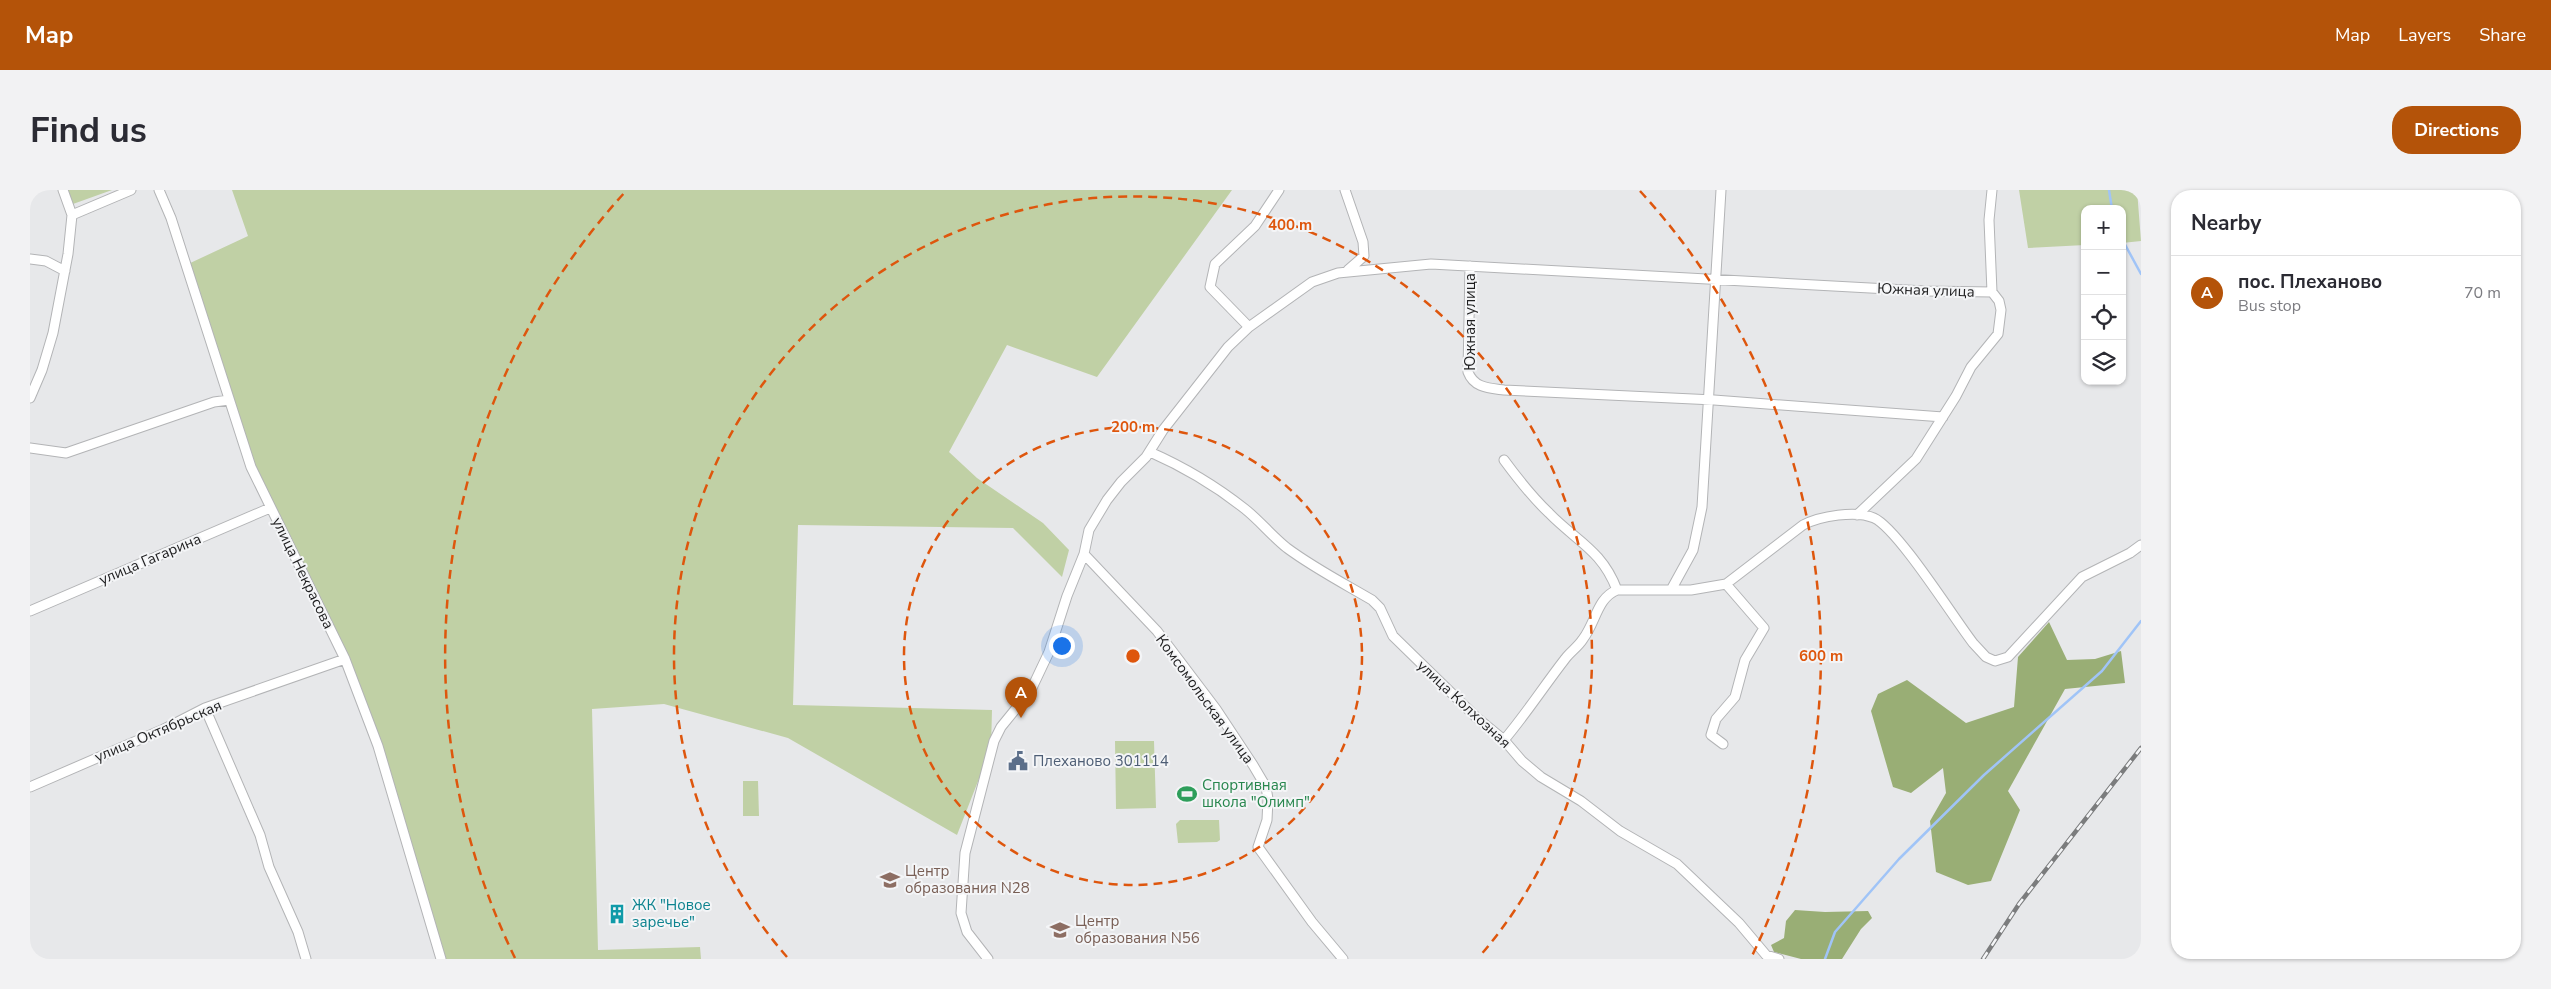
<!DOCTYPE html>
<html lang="en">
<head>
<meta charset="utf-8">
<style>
	body { margin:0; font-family:"Nunito Sans",sans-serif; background:#f2f2f3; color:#2b2b33 }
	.controls { position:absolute; right:15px; top:15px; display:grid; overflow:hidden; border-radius:10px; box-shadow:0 1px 4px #0004 }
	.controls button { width:45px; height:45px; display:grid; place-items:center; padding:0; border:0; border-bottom:1px solid #e1e1e2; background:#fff; color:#2b2b33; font:25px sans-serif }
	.you { position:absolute; left:1031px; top:455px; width:18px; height:18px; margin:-12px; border:4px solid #fff; border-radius:50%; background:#1a73e8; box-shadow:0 0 0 8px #1a73e833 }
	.badge { display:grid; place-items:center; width:32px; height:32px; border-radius:50%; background:#b45309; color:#fff; font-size:16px; font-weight:700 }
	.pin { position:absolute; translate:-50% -41px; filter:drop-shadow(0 1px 2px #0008) }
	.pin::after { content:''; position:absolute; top:26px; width:18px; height:15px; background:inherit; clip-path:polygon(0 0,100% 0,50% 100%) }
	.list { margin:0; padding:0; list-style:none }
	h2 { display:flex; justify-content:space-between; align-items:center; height:65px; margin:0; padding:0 20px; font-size:21px }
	h2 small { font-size:16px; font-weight:400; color:#7c7c81 }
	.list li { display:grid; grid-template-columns:32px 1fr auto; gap:15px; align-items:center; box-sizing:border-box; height:75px; padding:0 20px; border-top:1px solid #e1e1e2 }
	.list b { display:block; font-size:19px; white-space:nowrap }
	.list p { margin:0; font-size:16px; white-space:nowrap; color:#7c7c81 }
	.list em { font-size:16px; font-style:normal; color:#7c7c81 }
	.icon { flex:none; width:28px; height:28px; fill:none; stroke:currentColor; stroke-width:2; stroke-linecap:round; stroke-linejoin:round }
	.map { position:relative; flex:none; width:2111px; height:769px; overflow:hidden; border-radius:20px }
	header { display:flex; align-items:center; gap:30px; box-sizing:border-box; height:70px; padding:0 25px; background:#b45309; color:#fff }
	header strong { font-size:24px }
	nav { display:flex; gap:28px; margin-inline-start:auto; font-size:18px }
	.intro { display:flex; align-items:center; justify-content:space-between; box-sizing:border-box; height:120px; padding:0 30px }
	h1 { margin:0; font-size:35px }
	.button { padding:12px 22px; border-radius:20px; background:#b45309; color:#fff; font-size:18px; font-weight:700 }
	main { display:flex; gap:30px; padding:0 30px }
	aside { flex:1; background:#fff; border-radius:20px; box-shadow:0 1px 4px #0004 }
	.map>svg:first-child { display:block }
</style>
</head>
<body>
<header>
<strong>Map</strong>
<nav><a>Map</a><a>Layers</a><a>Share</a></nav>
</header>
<div class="intro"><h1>Find us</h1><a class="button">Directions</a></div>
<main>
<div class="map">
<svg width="2111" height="769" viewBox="0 0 2111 769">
	<rect width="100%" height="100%" fill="#e7e8ea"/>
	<path fill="#c0d0a5" d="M38 0H82L43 14Z
		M202 0H1202L1067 187 977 155 919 262 947 288 1013 333 1039 360 1032 387 983 338 768 335 763 515 962 520 961 558 927 645 758 548 634 514 562 519 568 760 670 757 671 769H407L392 702 323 489 319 490 235 302 156 75 218 46Z
		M1989 0H2107L2111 51 2092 53V19H2055V55L1998 58Z
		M1124 551 1126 618 1086 619 1085 551Z
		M713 591H728L729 626H713Z
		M1150 630H1189L1190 650 1187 652 1148 653 1146 634Z"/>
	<path fill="#99ae75" d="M2019 432 2037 470 2065 469 2091 461 2095 493 2035 499 1978 601 1990 620 1961 691 1938 695 1906 682 1900 631 1916 603 1913 578 1881 603 1863 597 1841 521 1848 504 1877 490 1936 533 1984 517 1988 467Z
		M1765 720 1795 722 1838 721 1842 728 1831 739 1812 769H1771L1744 762 1741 755 1754 748 1756 731Z"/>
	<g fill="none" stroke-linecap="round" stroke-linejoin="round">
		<path stroke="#a0c4f7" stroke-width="2.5" d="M2079 0 2082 19
			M2092 49 2111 84
			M1795 769 1805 742 1869 669 1954 585 2072 481 2111 431"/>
		<defs>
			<path id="minor" d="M129 0 141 28 221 277 315 469 348 556 411 769
				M1315 0 1333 52 1334 66 1318 80
				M1962 0 1959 30 1962 102
				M42 25 101 0
				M0 69 16 71 35 81
				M1440 76 1438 182C1444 198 1459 198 1474 200L1684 210 1913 227
				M1219 137 1180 97 1185 74 1225 36 1249 0
				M0 208 12 180 23 143 38 64 42 25 33 0
				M0 258 36 263 184 212 199 210
				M1120 262C1154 277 1186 296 1215 319 1230 331 1242 346 1257 358 1284 378 1313 393 1342 410L1350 418 1363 446 1446 527 1474 550 1492 571 1511 587 1551 611 1590 641 1647 674 1709 733 1736 765 1749 769
				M1474 270C1488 289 1502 307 1519 323 1546 351 1572 360 1587 400
				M1054 364 1127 441 1186 519 1223 575 1236 597 1238 609 1237 630 1228 657 1282 732 1313 769
				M1641 400 1663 360 1672 317 1691 0
				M0 421 240 318
				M175 518 230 645 239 677 268 742 276 769
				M1474 550C1496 524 1514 496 1535 469 1540 462 1548 457 1553 449 1566 432 1567 408 1587 400H1661L1696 394 1773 335C1790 326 1826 320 1844 328 1868 339 1923 427 1943 453L1956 467 1965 471 1978 467 2052 387 2100 363 2111 355
				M1693 554 1681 545 1686 529 1705 507 1715 470 1734 438 1696 394
				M0 597 134 539 175 518 315 469
				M958 769 937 742 931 723 935 663 964 551 971 537 1001 500 1019 462 1037 406 1054 364 1059 340 1077 310 1091 292 1116 267 1133 240 1198 157 1219 137 1282 92 1308 83 1401 74 1895 101 1962 102 1969 111 1971 120 1968 144 1941 177 1926 206 1886 269 1827 325"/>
		</defs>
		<use href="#minor" stroke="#b3b4b6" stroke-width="11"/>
		<use href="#minor" stroke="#fff" stroke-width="9"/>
		<defs>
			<path id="rail" d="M1953 769 1989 714 2111 558"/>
		</defs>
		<use href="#rail" stroke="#7b7c7d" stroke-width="4.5"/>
		<use href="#rail" stroke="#f4f5f7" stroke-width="2.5" stroke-dasharray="8" stroke-linecap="butt"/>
	</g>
	<g fill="none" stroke="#de560d" stroke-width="2.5" stroke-dasharray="9 6">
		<circle cx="1103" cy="466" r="229"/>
		<path d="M757 767A459 459 0 1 1 1449 767"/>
		<path d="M485 768A688 688 0 0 1 596 1M1610 1A688 688 0 0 1 1721 768"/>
	</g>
	<defs>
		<symbol id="civic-bare" viewBox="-9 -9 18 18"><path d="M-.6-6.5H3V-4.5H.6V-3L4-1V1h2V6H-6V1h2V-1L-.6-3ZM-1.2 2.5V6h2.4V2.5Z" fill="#5c6f8a" stroke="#f4f5f7" stroke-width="2.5" paint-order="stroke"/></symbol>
		<symbol id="stadium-bare" viewBox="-9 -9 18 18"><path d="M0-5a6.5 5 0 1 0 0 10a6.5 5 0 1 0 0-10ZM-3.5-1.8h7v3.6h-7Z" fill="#2e9e5b" stroke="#f4f5f7" stroke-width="2.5" paint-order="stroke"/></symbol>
		<symbol id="school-bare" viewBox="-9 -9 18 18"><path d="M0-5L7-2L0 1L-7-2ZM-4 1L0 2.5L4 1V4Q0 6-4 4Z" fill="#8d6e63" stroke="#f4f5f7" stroke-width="2.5" paint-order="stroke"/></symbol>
		<symbol id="building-bare" viewBox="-9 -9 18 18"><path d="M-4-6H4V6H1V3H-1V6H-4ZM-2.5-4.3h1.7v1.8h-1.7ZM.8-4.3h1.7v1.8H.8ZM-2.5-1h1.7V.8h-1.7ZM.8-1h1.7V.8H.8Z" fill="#0f9aa8" stroke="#f4f5f7" stroke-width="2.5" paint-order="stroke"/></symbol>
	</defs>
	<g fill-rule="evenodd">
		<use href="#civic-bare" x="974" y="557" width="28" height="28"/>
		<use href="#stadium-bare" x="1143" y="590" width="28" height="28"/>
		<use href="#school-bare" x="846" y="676" width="28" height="28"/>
		<use href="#building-bare" x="573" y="710" width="28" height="28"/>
		<use href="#school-bare" x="1016" y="726" width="28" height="28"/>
	</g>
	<g text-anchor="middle" stroke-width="4" stroke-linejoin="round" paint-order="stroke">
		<g font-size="15" fill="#1f1f20" stroke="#f4f5f7">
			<text transform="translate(1896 100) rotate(2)" y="5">Южная улица</text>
			<text transform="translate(1440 132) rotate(-90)" y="5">Южная улица</text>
			<text transform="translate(120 369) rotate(-23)" y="5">улица Гагарина</text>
			<text transform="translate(273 383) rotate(64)" y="5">улица Некрасова</text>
			<text transform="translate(1175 509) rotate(54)" y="5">Комсомольская улица</text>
			<text transform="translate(1434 514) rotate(43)" y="5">улица Колхозная</text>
			<text transform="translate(128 541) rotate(-23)" y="5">улица Октябрьская</text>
		</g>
		<g font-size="15" fill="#4e5e75" stroke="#f4f5f7" text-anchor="start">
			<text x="1003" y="576">Плеханово 301114</text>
		</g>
		<g font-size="15" fill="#27864d" stroke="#f4f5f7" text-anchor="start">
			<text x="1172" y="600">Спортивная<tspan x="1172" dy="17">школа "Олимп"</tspan></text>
		</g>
		<g font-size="15" fill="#785e54" stroke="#f4f5f7" text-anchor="start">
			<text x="875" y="686">Центр<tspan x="875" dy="17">образования N28</tspan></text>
			<text x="1045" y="736">Центр<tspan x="1045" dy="17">образования N56</tspan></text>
		</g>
		<g font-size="15" fill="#0d838f" stroke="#f4f5f7" text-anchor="start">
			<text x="602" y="720">ЖК "Новое<tspan x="602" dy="17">заречье"</tspan></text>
		</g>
	</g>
	<circle cx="1103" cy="466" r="8" fill="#de560d" stroke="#f4f5f7" stroke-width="2.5"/>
	<g font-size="15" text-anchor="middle" font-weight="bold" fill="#de560d" stroke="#f4f5f7" stroke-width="4" stroke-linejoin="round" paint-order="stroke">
		<text x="1260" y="40">400 m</text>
		<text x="1103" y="242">200 m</text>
		<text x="1791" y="471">600 m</text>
	</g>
</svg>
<div class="controls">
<button>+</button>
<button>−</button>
<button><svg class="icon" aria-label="locate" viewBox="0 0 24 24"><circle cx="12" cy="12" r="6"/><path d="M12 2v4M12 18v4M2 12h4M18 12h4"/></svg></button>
<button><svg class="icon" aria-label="layers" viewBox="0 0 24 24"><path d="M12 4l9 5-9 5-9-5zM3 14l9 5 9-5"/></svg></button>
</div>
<div class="you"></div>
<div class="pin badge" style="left:991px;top:528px">A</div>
</div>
<aside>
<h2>Nearby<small></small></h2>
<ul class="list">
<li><span class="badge">A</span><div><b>пос. Плеханово</b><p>Bus stop</p></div><em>70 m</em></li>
</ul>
</aside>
</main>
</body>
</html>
